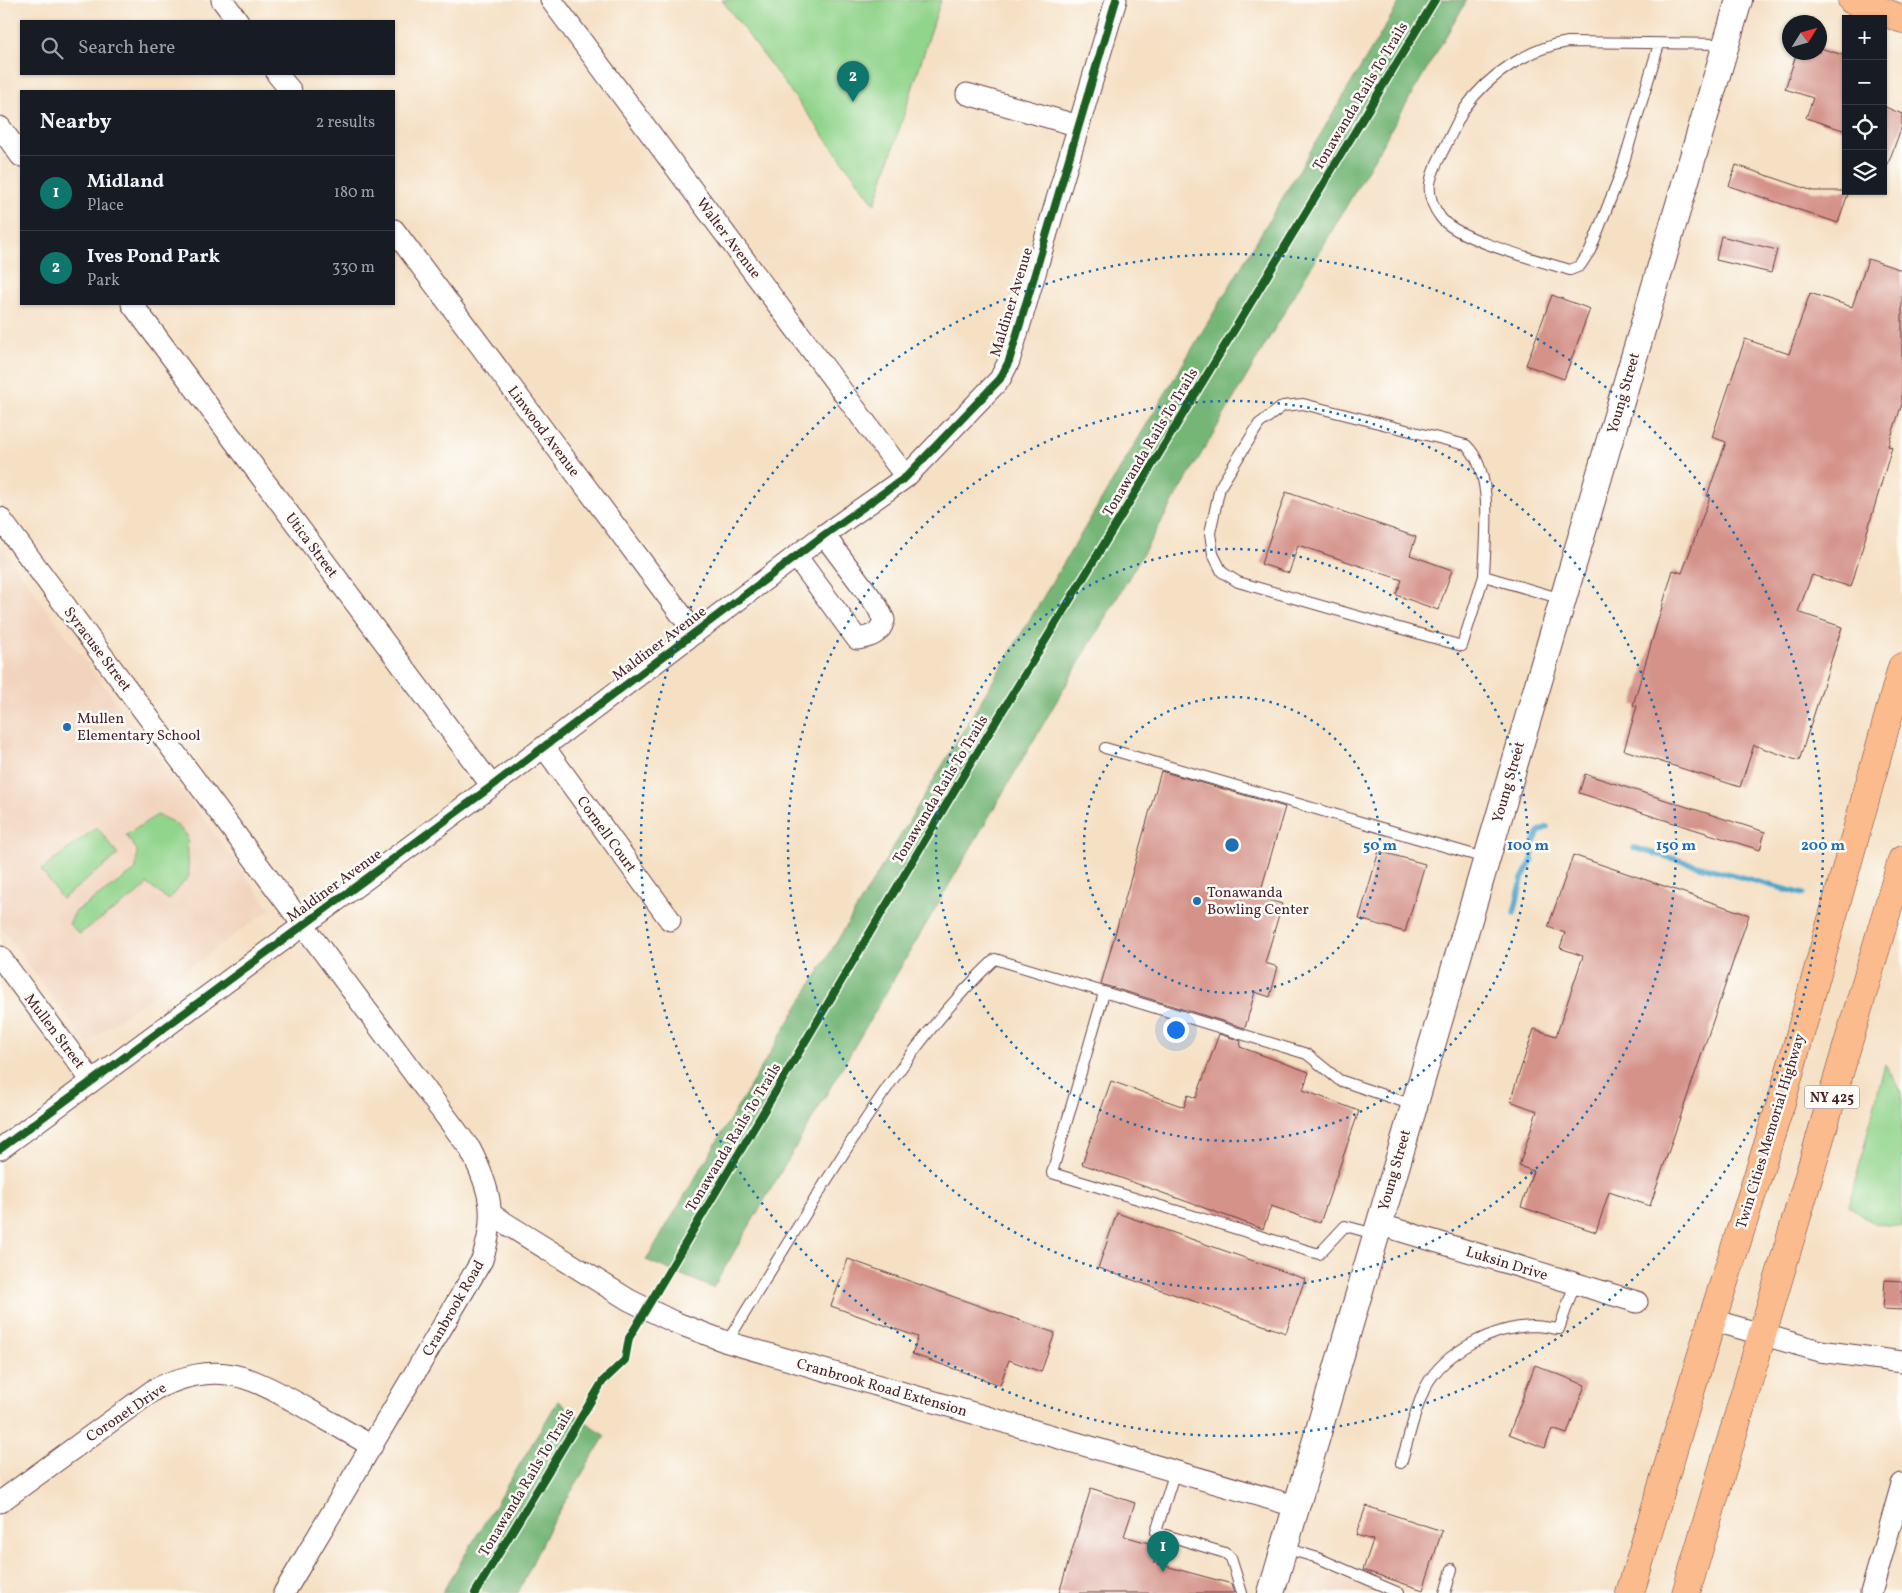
<!DOCTYPE html>
<html lang="en">
<head>
<meta charset="utf-8">
<style>
	body { margin:0; font-family:Vollkorn,serif; background:#242831; color:#f1f3f6 }
	.controls { position:absolute; right:15px; top:15px; display:grid; overflow:hidden; border-radius:0px; box-shadow:0 1px 4px #0004 }
	.controls button { width:45px; height:45px; display:grid; place-items:center; padding:0; border:0; border-bottom:1px solid #363941; background:#171b24; color:#f1f3f6; font:25px sans-serif }
	.compass { position:absolute; left:1782px; top:15px; width:45px; height:45px; border-radius:50%; background:#171b24; box-shadow:0 1px 4px #0004; rotate:53deg }
	.you { position:absolute; left:1175px; top:1029px; width:18px; height:18px; margin:-12px; border:4px solid #fff; border-radius:50%; background:#1a73e8; box-shadow:0 0 0 8px #1a73e833 }
	.badge { display:grid; place-items:center; width:32px; height:32px; border-radius:50%; background:#0f766e; color:#fff; font-size:16px; font-weight:700 }
	.pin { position:absolute; translate:-50% -41px; filter:drop-shadow(0 1px 2px #0008) }
	.pin::after { content:''; position:absolute; top:26px; width:18px; height:15px; background:inherit; clip-path:polygon(0 0,100% 0,50% 100%) }
	.list { margin:0; padding:0; list-style:none }
	h2 { display:flex; justify-content:space-between; align-items:center; height:65px; margin:0; padding:0 20px; font-size:21px }
	h2 small { font-size:16px; font-weight:400; color:#9ea1a6 }
	.list li { display:grid; grid-template-columns:32px 1fr auto; gap:15px; align-items:center; box-sizing:border-box; height:75px; padding:0 20px; border-top:1px solid #363941 }
	.list b { display:block; font-size:19px; white-space:nowrap }
	.list p { margin:0; font-size:16px; white-space:nowrap; color:#9ea1a6 }
	.list em { font-size:16px; font-style:normal; color:#9ea1a6 }
	.icon { flex:none; width:28px; height:28px; fill:none; stroke:currentColor; stroke-width:2; stroke-linecap:round; stroke-linejoin:round }
	.map { position:relative; flex:none; width:1902px; height:1593px; overflow:hidden }
	.search { position:absolute; background:#171b24; box-shadow:0 1px 4px #0004; left:20px; top:20px; width:375px; height:55px; display:flex; align-items:center; gap:12px; box-sizing:border-box; padding:0 18px; border-radius:0px; color:#9ea1a6; font-size:19px }
	.panel { position:absolute; background:#171b24; box-shadow:0 1px 4px #0004; left:20px; top:90px; width:375px; height:215px; border-radius:0px }
	.map>svg:first-child { display:block }
</style>
</head>
<body>
<div class="map">
<svg width="1902" height="1593" viewBox="0 0 1902 1593">
	<rect width="100%" height="100%" fill="#fdfcf7"/>
	<filter id="ink" filterUnits="userSpaceOnUse"><feTurbulence type="fractalNoise" baseFrequency=".02" numOctaves="2"/><feDisplacementMap in="SourceGraphic" scale="10" xChannelSelector="R" yChannelSelector="G"/><feConvolveMatrix kernelMatrix="1 2 1 2 8 2 1 2 1" color-interpolation-filters="sRGB"/></filter>
	<filter id="wash" filterUnits="userSpaceOnUse"><feTurbulence type="fractalNoise" baseFrequency=".0096" numOctaves="4" result="noise"/><feDisplacementMap in="SourceGraphic" scale="20" xChannelSelector="R" yChannelSelector="G"/><feGaussianBlur stdDeviation="1.12" result="paint"/><feColorMatrix in="noise" values="0 0 0 0 0 0 0 0 0 0 0 0 0 0 0 0 0 1.4 0 .05"/><feComposite in="paint" operator="in"/></filter>
	<g filter="url(#wash)">
		<rect width="100%" height="100%" fill="#f5e0c4"/>
		<path fill="#f2d4be" d="M0 546 270 909 87 1043 0 926Z
			M1310 1568 1398 1593H1302Z"/>
		<path fill="#91d48b" stroke="#6e7a5b" d="M722 0H941L875 204Z
			M157 815 173 822 187 835 189 876 169 900 147 884 140 892 79 934 69 924 75 912 136 870 137 850 126 835Z
			M97 827 118 855 62 899 41 870Z
			M1885 1064 1902 1092V1226L1875 1224 1849 1206Z"/>
		<path fill="#74b677" stroke="#5f6a51" d="M1401 0H1467L713 1288 646 1260Z
			M558 1401 605 1436 548 1530 518 1593H442Z"/>
		<g fill="none" stroke-linecap="round" stroke-linejoin="round">
			<path stroke="#4ea4ca" stroke-width="5.5" d="M1634 848 1803 894
				M1514 913 1522 879 1532 860 1534 842 1539 832 1547 827"/>
		</g>
		<g id="blocks">
			<path fill="#d49289" d="M1820 48 1846 56V131L1806 118 1813 98 1785 89 1797 52H1820Z
				M1883 106 1902 114V126L1885 172Z
				M1736 165 1813 191H1849L1838 223 1729 186Z
				M1721 236 1777 250 1771 273 1716 260Z
				M1868 259 1902 270V404L1888 446 1892 447 1851 587 1812 575 1798 612 1842 627 1799 761 1754 745 1740 787 1624 750 1637 706 1633 705 1673 570 1682 573 1710 497 1707 496 1726 442 1712 437 1745 339 1789 354 1810 293 1852 307Z
				M1552 295 1590 309 1564 379 1526 365Z
				M1286 492 1416 537 1410 555 1452 570 1438 610 1396 595 1402 580 1298 545 1289 573 1261 564Z
				M1161 771 1285 807 1259 897 1282 904 1265 963 1278 967 1270 997 1255 992 1245 1028 1101 984Z
				M1585 774 1765 832 1760 850 1579 793Z
				M1379 851 1425 864 1405 932 1359 919Z
				M1573 855 1749 915 1650 1206 1609 1192 1596 1232 1521 1207 1533 1171 1519 1166 1537 1111 1510 1101 1534 1029 1556 1036 1583 956 1560 948 1565 933 1548 927Z
				M1219 1034 1241 1041 1240 1047 1309 1072 1303 1090 1359 1111 1320 1223 1271 1206 1263 1229 1082 1164 1111 1081 1184 1107 1188 1095 1196 1098Z
				M1117 1213 1305 1279 1286 1333 1098 1268Z
				M848 1259 1055 1333 1041 1372 1009 1360 1000 1385 912 1354 918 1337 831 1306Z
				M1885 1280 1902 1281V1310L1883 1309Z
				M1535 1365 1585 1385 1567 1434 1552 1429 1545 1448 1509 1434Z
				M1091 1488 1135 1503 1124 1536 1159 1546 1154 1563 1232 1584 1235 1593H1059Z
				M1366 1506 1442 1531 1423 1590 1363 1570 1373 1540 1356 1535Z"/>
		</g>
	</g>
	<g filter="url(#ink)">
		<use href="#blocks" fill-opacity="0" stroke="#643c42" stroke-width="1"/>
		<g fill="none" stroke-linecap="round" stroke-linejoin="round">
			<defs>
				<path id="service" d="M1659 44 1620 175 1590 251 1580 266 1570 270C1541 261 1458 240 1441 218 1420 190 1432 173 1446 145 1452 133 1458 120 1465 108 1488 75 1529 48 1568 42L1724 44
					M1484 576C1485 539 1495 472 1466 445L1303 404 1283 406 1259 424 1220 487 1210 533 1213 554 1222 572 1238 582 1462 646 1484 576 1562 599
					M1105 748 1485 858
					M1104 993 1052 1173 1319 1254 1345 1226 1375 1234
					M727 1342C765 1280 803 1217 842 1156 887 1085 934 1017 995 959L1307 1054 1339 1080 1413 1105
					M1401 1463C1409 1439 1415 1408 1426 1386 1445 1351 1494 1327 1533 1326 1541 1326 1551 1328 1559 1329L1575 1283
					M1175 1471 1156 1532 1225 1553 1231 1558 1242 1593
					M1285 1548 1318 1558 1399 1593
					M1445 1593 1452 1569"/>
				<path id="minor" d="M222 0 238 21
					M551 0 906 477
					M277 74 291 91
					M967 94 1079 126
					M0 127 21 156
					M394 230 695 633
					M132 304 492 786
					M0 518 470 1149C491 1190 497 1215 482 1260L284 1593
					M796 556 857 639C871 637 880 634 884 620L877 606 824 535
					M544 747 670 920
					M0 957 92 1081
					M0 1149 492 786 824 535 906 477 1000 379 1009 361 1116 0
					M492 1215 629 1300 674 1322 727 1342 1295 1506
					M1378 1224 1637 1302
					M1712 1320 1820 1351 1902 1362
					M0 1502 155 1389C216 1361 244 1373 299 1404 323 1418 348 1432 372 1446
					M1871 1593 1902 1484"/>
				<path id="tertiary" d="M1271 1593 1739 0"/>
				<path id="primary" d="M1852 0 1902 19
					M1630 1593 1712 1320 1781 1103 1902 667
					M1686 1593 1902 860"/>
			</defs>
			<use href="#service" stroke="#643c42" stroke-width="12"/>
			<use href="#minor" stroke="#643c42" stroke-width="23"/>
			<use href="#tertiary" stroke="#643c42" stroke-width="28"/>
			<use href="#primary" stroke="#643c42" stroke-width="29"/>
			<use href="#service" stroke="#fff" stroke-width="10"/>
			<use href="#minor" stroke="#fff" stroke-width="21"/>
			<use href="#tertiary" stroke="#fff" stroke-width="26"/>
			<use href="#primary" stroke="#fbbb8c" stroke-width="28"/>
			<defs>
				<path id="cycleway" d="M0 1149 492 786 824 535 906 477 1000 379 1009 361 1116 0
					M475 1593 603 1381 625 1360 629 1338 972 761 1435 0"/>
			</defs>
			<use href="#cycleway" stroke="#fdfcf7" stroke-width="11"/>
			<use href="#cycleway" stroke="#1b5e20" stroke-width="8"/>
		</g>
	</g>
	<g fill="none" stroke="#1f6fb2" stroke-width="2.5" stroke-dasharray="2.5 5">
		<circle cx="1232" cy="845" r="148"/>
		<circle cx="1232" cy="845" r="296"/>
		<circle cx="1232" cy="845" r="444"/>
		<circle cx="1232" cy="845" r="591"/>
	</g>
	<g fill="#1f6fb2" stroke="#fdfcf7" stroke-width="2">
		<circle cx="67" cy="727" r="5"/>
		<circle cx="1197" cy="901" r="5"/>
	</g>
	<g text-anchor="middle" stroke-width="5" stroke-linejoin="round" paint-order="stroke">
		<rect fill="#fdfcf7" stroke="#806168" stroke-width="1" x="1804.5" y="1085.5" width="55" height="23" rx="4"/>
		<g font-size="14" font-weight="bold" fill="#4a1f2b">
			<text x="1832" y="1102">NY 425</text>
		</g>
		<g font-size="15" fill="#4a1f2b" stroke="#fdfcf7">
			<text transform="translate(1360 96) rotate(-59)" y="5">Tonawanda Rails To Trails</text>
			<text transform="translate(729 238) rotate(53)" y="5">Walter Avenue</text>
			<text transform="translate(1011 302) rotate(-73)" y="5">Maldiner Avenue</text>
			<text transform="translate(1623 393) rotate(-74)" y="5">Young Street</text>
			<text transform="translate(544 431) rotate(53)" y="5">Linwood Avenue</text>
			<text transform="translate(1150 442) rotate(-59)" y="5">Tonawanda Rails To Trails</text>
			<text transform="translate(312 545) rotate(53)" y="5">Utica Street</text>
			<text transform="translate(659 643) rotate(-37)" y="5">Maldiner Avenue</text>
			<text transform="translate(98 649) rotate(53)" y="5">Syracuse Street</text>
			<text transform="translate(1508 782) rotate(-74)" y="5">Young Street</text>
			<text transform="translate(940 789) rotate(-59)" y="5">Tonawanda Rails To Trails</text>
			<text transform="translate(607 834) rotate(54)" y="5">Cornell Court</text>
			<text transform="translate(334 885) rotate(-36)" y="5">Maldiner Avenue</text>
			<text transform="translate(55 1031) rotate(53)" y="5">Mullen Street</text>
			<text transform="translate(1770 1131) rotate(-73)" y="5">Twin Cities Memorial Highway</text>
			<text transform="translate(733 1137) rotate(-59)" y="5">Tonawanda Rails To Trails</text>
			<text transform="translate(1394 1170) rotate(-74)" y="5">Young Street</text>
			<text transform="translate(1507 1263) rotate(17)" y="5">Luksin Drive</text>
			<text transform="translate(453 1308) rotate(-60)" y="5">Cranbrook Road</text>
			<text transform="translate(882 1387) rotate(16)" y="5">Cranbrook Road Extension</text>
			<text transform="translate(126 1412) rotate(-34)" y="5">Coronet Drive</text>
			<text transform="translate(526 1482) rotate(-59)" y="5">Tonawanda Rails To Trails</text>
		</g>
		<g font-size="15" fill="#4a1f2b" stroke="#fdfcf7" text-anchor="start">
			<text x="77" y="723">Mullen<tspan x="77" dy="17">Elementary School</tspan></text>
			<text x="1207" y="897">Tonawanda<tspan x="1207" dy="17">Bowling Center</tspan></text>
		</g>
	</g>
	<circle cx="1232" cy="845" r="8" fill="#1f6fb2" stroke="#fdfcf7" stroke-width="2.5"/>
	<g font-size="15" text-anchor="middle" font-weight="bold" fill="#1f6fb2" stroke="#fdfcf7" stroke-width="5" stroke-linejoin="round" paint-order="stroke">
		<text x="1380" y="850">50 m</text>
		<text x="1528" y="850">100 m</text>
		<text x="1676" y="850">150 m</text>
		<text x="1823" y="850">200 m</text>
	</g>
</svg>
<div class="controls">
<button>+</button>
<button>−</button>
<button><svg class="icon" aria-label="locate" viewBox="0 0 24 24"><circle cx="12" cy="12" r="6"/><path d="M12 2v4M12 18v4M2 12h4M18 12h4"/></svg></button>
<button><svg class="icon" aria-label="layers" viewBox="0 0 24 24"><path d="M12 4l9 5-9 5-9-5zM3 14l9 5 9-5"/></svg></button>
</div>
<svg class="compass" viewBox="-18 -18 36 36"><path d="M0-13l5 13h-10z" fill="#e53935"/><path d="M0 13l5-13h-10z" fill="#9ea1a6"/></svg>
<div class="you"></div>
<div class="pin badge" style="left:1163px;top:1572px">1</div>
<div class="pin badge" style="left:853px;top:102px">2</div>
<div class="search"><svg class="icon" aria-label="search" viewBox="0 0 24 24"><circle cx="10" cy="10" r="6"/><path d="M15 15l6 6"/></svg>Search here</div>
<section class="panel">
<h2>Nearby<small>2 results</small></h2>
<ul class="list">
<li><span class="badge">1</span><div><b>Midland</b><p>Place</p></div><em>180 m</em></li>
<li><span class="badge">2</span><div><b>Ives Pond Park</b><p>Park</p></div><em>330 m</em></li>
</ul>
</section>
</div>
</body>
</html>
